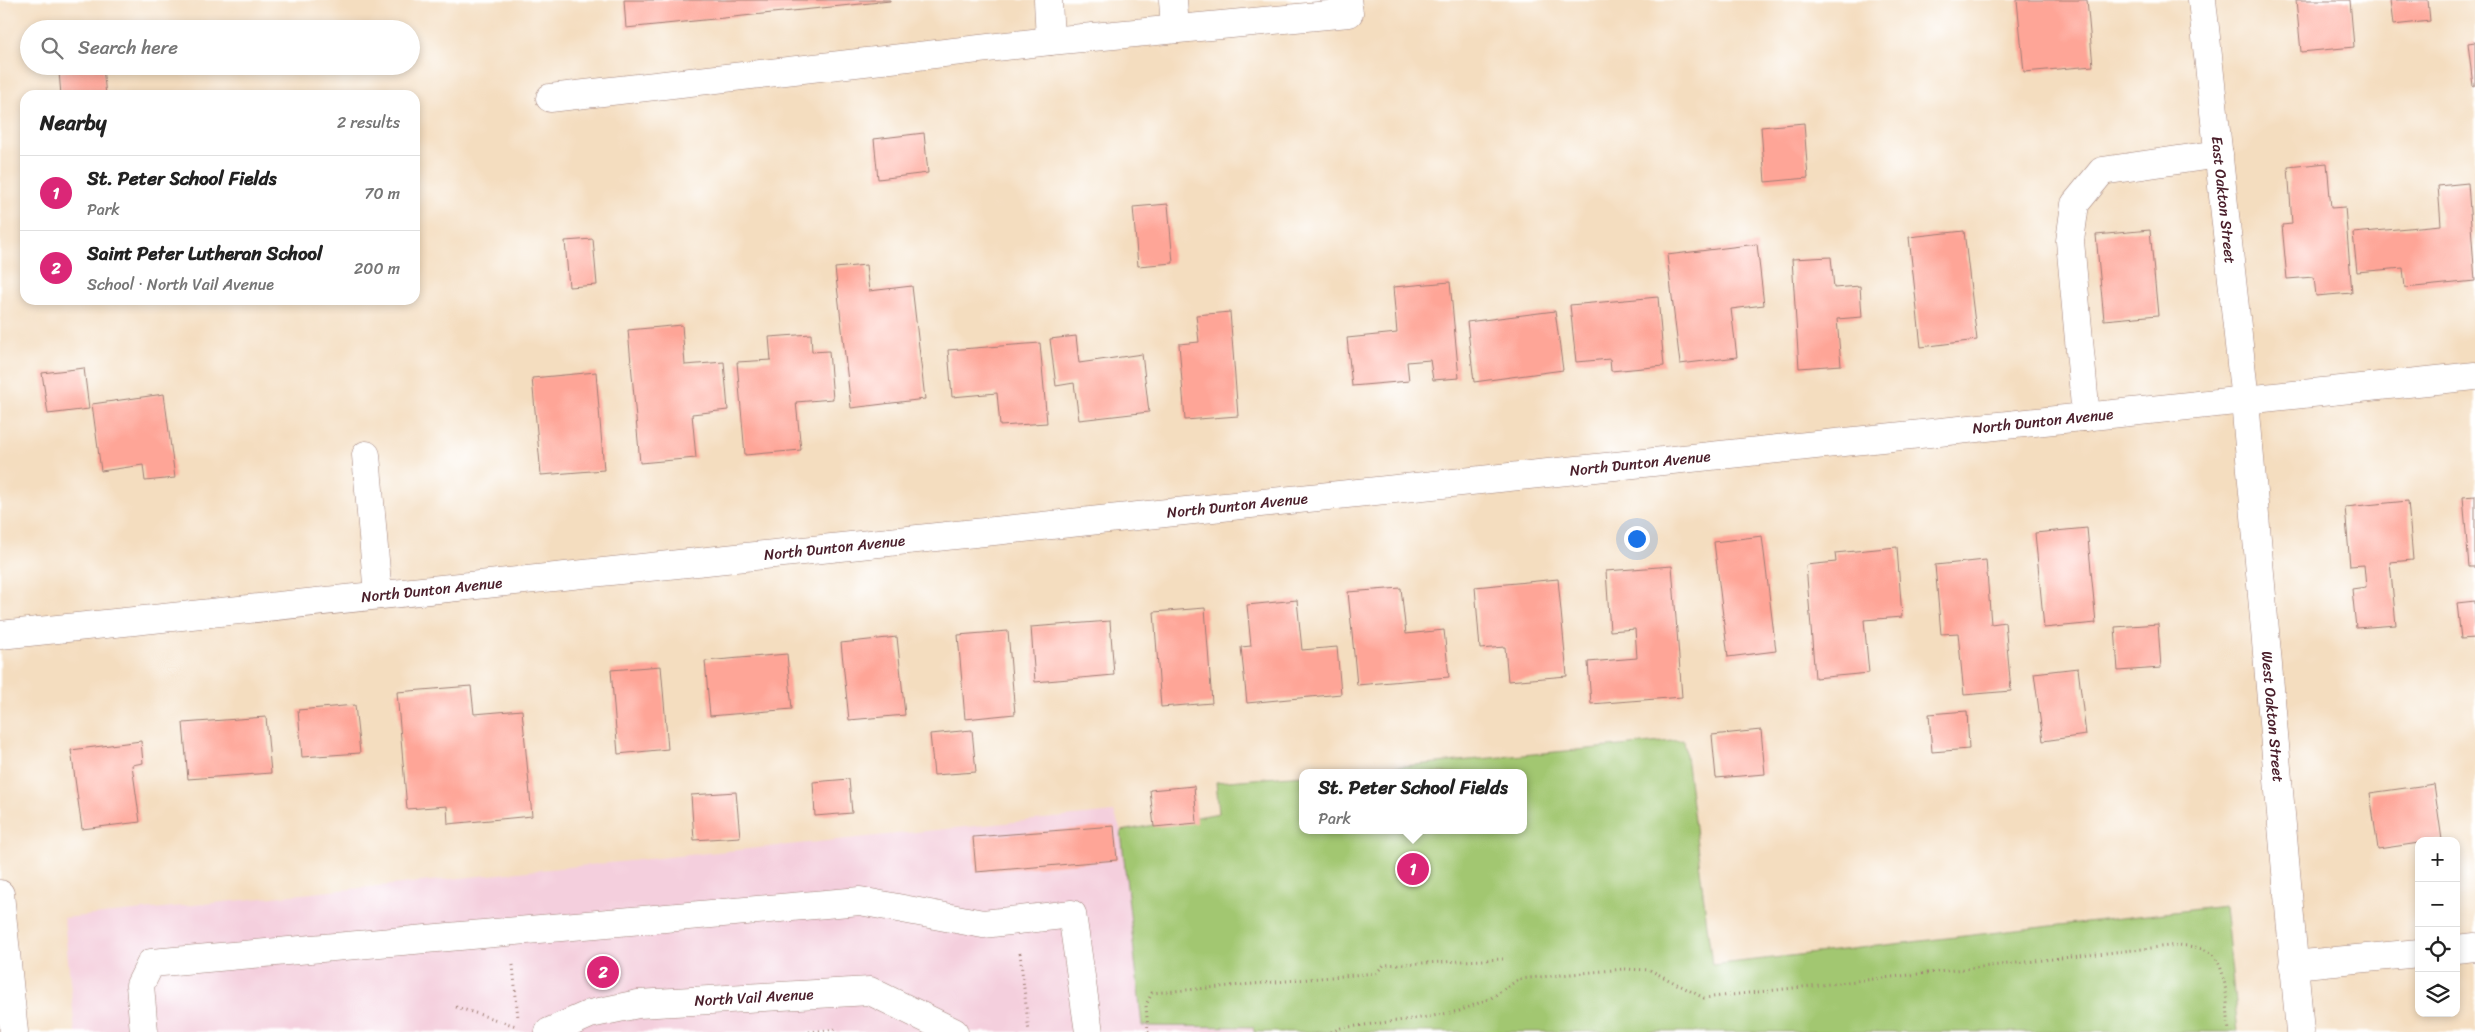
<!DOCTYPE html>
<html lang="en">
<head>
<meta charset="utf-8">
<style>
	body { margin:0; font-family:Sriracha,sans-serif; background:#f6f6f6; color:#222 }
	.controls { position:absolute; right:15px; bottom:15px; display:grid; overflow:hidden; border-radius:10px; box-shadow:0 2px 8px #0003 }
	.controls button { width:45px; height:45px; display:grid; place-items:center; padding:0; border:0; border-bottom:1px solid #e0e0e0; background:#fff; color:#222; font:25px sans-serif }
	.you { position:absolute; left:1636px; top:538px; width:18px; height:18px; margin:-12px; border:4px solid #fff; border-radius:50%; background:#1a73e8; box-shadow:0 0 0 8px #1a73e833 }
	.badge { display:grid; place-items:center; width:32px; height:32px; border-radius:50%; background:#db2777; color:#fff; font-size:16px; font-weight:700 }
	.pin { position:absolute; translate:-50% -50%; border:2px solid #fff; box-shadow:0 1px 5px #0006 }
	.popup { position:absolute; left:1299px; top:769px; width:228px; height:65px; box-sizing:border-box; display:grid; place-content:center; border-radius:10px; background:#fff; filter:drop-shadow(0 1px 4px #0005); font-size:16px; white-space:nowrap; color:#767676 }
	.popup b { font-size:19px; color:#222 }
	.popup::after { content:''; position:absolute; left:50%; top:100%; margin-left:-10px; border:10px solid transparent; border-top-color:#fff }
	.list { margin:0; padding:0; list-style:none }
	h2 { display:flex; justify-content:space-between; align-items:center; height:65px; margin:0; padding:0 20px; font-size:21px }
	h2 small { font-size:16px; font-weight:400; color:#767676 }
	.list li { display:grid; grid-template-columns:32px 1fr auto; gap:15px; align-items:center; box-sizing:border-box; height:75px; padding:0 20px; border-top:1px solid #e0e0e0 }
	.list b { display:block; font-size:19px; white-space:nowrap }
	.list p { margin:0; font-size:16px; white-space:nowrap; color:#767676 }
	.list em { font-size:16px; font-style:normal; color:#767676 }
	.icon { flex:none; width:28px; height:28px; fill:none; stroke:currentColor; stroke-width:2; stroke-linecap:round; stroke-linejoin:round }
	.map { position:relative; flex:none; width:2475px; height:1032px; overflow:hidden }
	.search { position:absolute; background:#fff; box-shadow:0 2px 8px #0003; left:20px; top:20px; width:400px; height:55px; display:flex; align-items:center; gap:12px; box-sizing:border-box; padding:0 18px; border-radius:28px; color:#767676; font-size:19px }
	.panel { position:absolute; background:#fff; box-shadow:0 2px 8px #0003; left:20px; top:90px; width:400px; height:215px; border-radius:15px }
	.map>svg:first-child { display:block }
</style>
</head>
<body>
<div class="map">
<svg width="2475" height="1032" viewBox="0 0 2475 1032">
	<rect width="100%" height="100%" fill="#fff"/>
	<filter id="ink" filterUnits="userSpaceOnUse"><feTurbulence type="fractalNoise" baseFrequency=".02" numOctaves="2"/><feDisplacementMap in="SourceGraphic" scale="10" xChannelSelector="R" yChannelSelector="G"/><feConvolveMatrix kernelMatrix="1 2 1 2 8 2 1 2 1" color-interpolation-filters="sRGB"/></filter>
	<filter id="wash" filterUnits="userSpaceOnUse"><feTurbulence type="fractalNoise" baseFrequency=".0096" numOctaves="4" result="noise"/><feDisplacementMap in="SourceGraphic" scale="20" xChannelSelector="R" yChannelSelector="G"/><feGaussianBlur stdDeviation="1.12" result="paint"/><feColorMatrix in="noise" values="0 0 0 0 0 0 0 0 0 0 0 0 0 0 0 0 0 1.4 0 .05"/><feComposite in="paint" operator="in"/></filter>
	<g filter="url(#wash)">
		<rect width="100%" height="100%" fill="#f4ddbf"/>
		<path fill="#f4cfdd" d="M1114 812 1121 831 1142 1026 1253 1027 1254 1032H75L64 918Z"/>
		<path fill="#a2c771" stroke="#76734e" d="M1684 740 1712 965 2225 906 2238 1032H1254L1253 1027 1142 1026 1121 831 1219 813 1216 782 1303 775V830H1523V773H1329Z"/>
		<g id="blocks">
			<path fill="#fea597" d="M624 0H890V1L626 28Z
				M2017 0H2087L2093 66 2024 72Z
				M2296 0H2350L2354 47 2301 52Z
				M2390 0H2428L2430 21 2393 25Z
				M2475 42V85L2473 86 2468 43Z
				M103 68 106 95H61L59 72Z
				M1804 123 1808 178 1765 182 1761 127Z
				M924 133 928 173 878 179 874 139Z
				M2327 163 2331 208 2345 207 2352 293 2316 296 2314 277 2287 279 2282 225 2292 224 2288 167Z
				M2468 183 2475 281 2405 288 2403 268 2357 272 2353 233 2441 225 2438 186Z
				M1168 204 1173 263 1138 266 1133 207Z
				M2150 230 2158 315 2104 320 2096 235Z
				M1964 231 1977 340 1921 347 1909 237Z
				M593 239 597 285 569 287 565 241Z
				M1757 244 1764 305 1731 309 1737 357 1680 364 1667 255Z
				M1831 257 1834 288 1860 286 1862 317 1837 319 1841 365 1799 368 1792 259Z
				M866 265 869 291 912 286 925 399 851 408 835 268Z
				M1450 282 1459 378 1433 380 1430 360 1407 362 1409 381 1352 386 1347 338 1397 333 1393 287Z
				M1658 297 1664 366 1611 371 1610 359 1576 362 1570 305Z
				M1555 311 1563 370 1474 382 1467 322Z
				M1230 312 1238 416 1185 420 1179 344 1199 342 1196 315Z
				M682 325 685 365 724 362 728 410 692 414 696 458 640 463 628 330Z
				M811 334 812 352 829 351 833 399 796 402 801 450 745 455 737 362 771 360 769 337Z
				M1076 336 1079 363 1142 354 1149 412 1079 420 1074 383 1056 386 1050 339Z
				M1040 343 1047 423 1000 426 997 393 952 397 948 350Z
				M84 368 89 409 48 414 42 373Z
				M596 372 604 470 541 475 532 378Z
				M164 394 175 478 145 481 143 465 101 471 92 404Z
				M2475 496V567H2469L2463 497Z
				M2408 501 2413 560 2390 562 2396 625 2356 628 2352 589 2366 587 2364 565 2350 566 2345 507Z
				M2087 528 2096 623 2044 628 2035 533Z
				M1762 536 1776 651 1728 657 1714 542Z
				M1897 547 1902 617 1864 620 1869 673 1815 678 1806 565 1836 562 1835 553Z
				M1986 560 1991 624 2005 622 2011 691 1964 695 1958 633 1941 634 1935 565Z
				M1672 566 1682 697 1591 704 1588 662 1637 658 1635 629 1610 631 1606 571Z
				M1558 579 1567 676 1508 681 1505 647 1480 649 1475 587Z
				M1401 588 1406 634 1444 630 1449 677 1357 685 1348 592Z
				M1297 600 1302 650 1337 647 1341 694 1247 703 1241 647 1251 646 1247 605Z
				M2475 601V638L2461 639 2457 603Z
				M1205 608 1212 703 1161 707 1154 612Z
				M1110 621 1114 675 1035 682 1031 627Z
				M2158 624 2161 668 2118 671 2115 627Z
				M1008 631 1015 714 965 719 958 635Z
				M897 637 905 715 849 720 841 643Z
				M787 654 792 709 710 716 705 661Z
				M661 666 668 749 618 754 611 670Z
				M2078 668 2086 735 2043 741 2034 673Z
				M471 686 474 714 522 710 532 816 448 824 447 806 407 809 397 692Z
				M355 705 360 753 302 757 298 710Z
				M1967 711 1969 749 1932 752 1929 714Z
				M266 717 271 773 188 779 183 723Z
				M972 730 976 772 934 775 930 734Z
				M1761 730 1765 774 1716 778 1712 735Z
				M141 741 143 763 132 765 140 822 82 829 71 750Z
				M849 779 852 813 815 816 813 782Z
				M2434 784 2442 840 2419 841V843L2378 849 2370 793Z
				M1194 786 1197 823 1154 827 1150 790Z
				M736 792 740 837 694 840 691 795Z
				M1114 826 1117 860 976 872 973 837Z"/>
		</g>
	</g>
	<g filter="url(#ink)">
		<use href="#blocks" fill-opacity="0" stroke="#9f7e75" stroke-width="1"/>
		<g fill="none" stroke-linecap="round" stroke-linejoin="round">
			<defs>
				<g id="minor">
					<path d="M1173 0 1175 29"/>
					<path id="s1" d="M2202 0 2245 401 2300 1032"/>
					<path d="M1050 41 1349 13 1347 0"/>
					<path d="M550 98 1050 41 1048 0"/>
					<path d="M2086 417 2070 241 2075 204 2102 171 2219 154"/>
					<path d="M366 455 378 595"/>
					<path id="s2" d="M0 635 2475 376"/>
					<path d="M0 894 14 1032"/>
					<path d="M2456 949 2475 947"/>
					<path d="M2293 965 2419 953"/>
					<path d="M144 1032 140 985 151 963 860 901 983 924 1072 914 1089 1032"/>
					<path id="s3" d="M549 1032 590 1014 638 1004 870 991 954 1032"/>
				</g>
			</defs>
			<use href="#minor" stroke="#9f7e75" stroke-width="29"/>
			<path stroke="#9f7e75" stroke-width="3" stroke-dasharray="1 4" stroke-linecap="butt" d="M1020 953 1029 1032
				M513 965 518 1018
				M456 1007 516 1026
				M809 1032 836 1029
				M1148 1032 1146 1005 1152 993 1376 973 1384 965 1503 959
				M1331 1032 1341 1028 1428 1017 1459 1011 1491 998 1519 979 1624 969 1650 970 1704 998 2178 945C2189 946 2203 947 2212 954 2228 968 2227 1011 2229 1032"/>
			<use href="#minor" stroke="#fff" stroke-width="28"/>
		</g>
	</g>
	<g text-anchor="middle" stroke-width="4.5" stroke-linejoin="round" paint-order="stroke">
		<g font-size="15" fill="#4a1f2b" stroke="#fff">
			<text dy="5" stroke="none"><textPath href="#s1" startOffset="201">East Oakton Street</textPath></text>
			<text dy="5" stroke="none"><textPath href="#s2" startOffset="2054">North Dunton Avenue</textPath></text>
			<text dy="5" stroke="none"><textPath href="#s2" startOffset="1649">North Dunton Avenue</textPath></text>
			<text dy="5" stroke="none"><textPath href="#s2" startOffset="1244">North Dunton Avenue</textPath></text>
			<text dy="5" stroke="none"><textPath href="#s2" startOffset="839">North Dunton Avenue</textPath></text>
			<text dy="5" stroke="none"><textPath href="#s2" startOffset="434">North Dunton Avenue</textPath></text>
			<text dy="5" stroke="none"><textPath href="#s1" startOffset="720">West Oakton Street</textPath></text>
			<text dy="5" stroke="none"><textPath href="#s3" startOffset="210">North Vail Avenue</textPath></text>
		</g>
	</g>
</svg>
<div class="controls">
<button>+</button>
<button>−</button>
<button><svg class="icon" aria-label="locate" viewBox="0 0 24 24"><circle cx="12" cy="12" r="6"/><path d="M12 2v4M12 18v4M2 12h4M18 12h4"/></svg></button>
<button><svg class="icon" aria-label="layers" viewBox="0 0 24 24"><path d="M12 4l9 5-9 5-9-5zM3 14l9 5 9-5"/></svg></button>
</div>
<div class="you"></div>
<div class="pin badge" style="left:1413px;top:869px">1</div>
<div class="popup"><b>St. Peter School Fields</b>Park</div>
<div class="pin badge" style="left:603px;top:972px">2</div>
<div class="search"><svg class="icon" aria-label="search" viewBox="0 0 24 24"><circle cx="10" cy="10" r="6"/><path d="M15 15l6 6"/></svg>Search here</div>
<section class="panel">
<h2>Nearby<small>2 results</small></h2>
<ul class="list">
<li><span class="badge">1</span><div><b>St. Peter School Fields</b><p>Park</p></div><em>70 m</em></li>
<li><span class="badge">2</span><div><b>Saint Peter Lutheran School</b><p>School · North Vail Avenue</p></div><em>200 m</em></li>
</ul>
</section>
</div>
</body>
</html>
